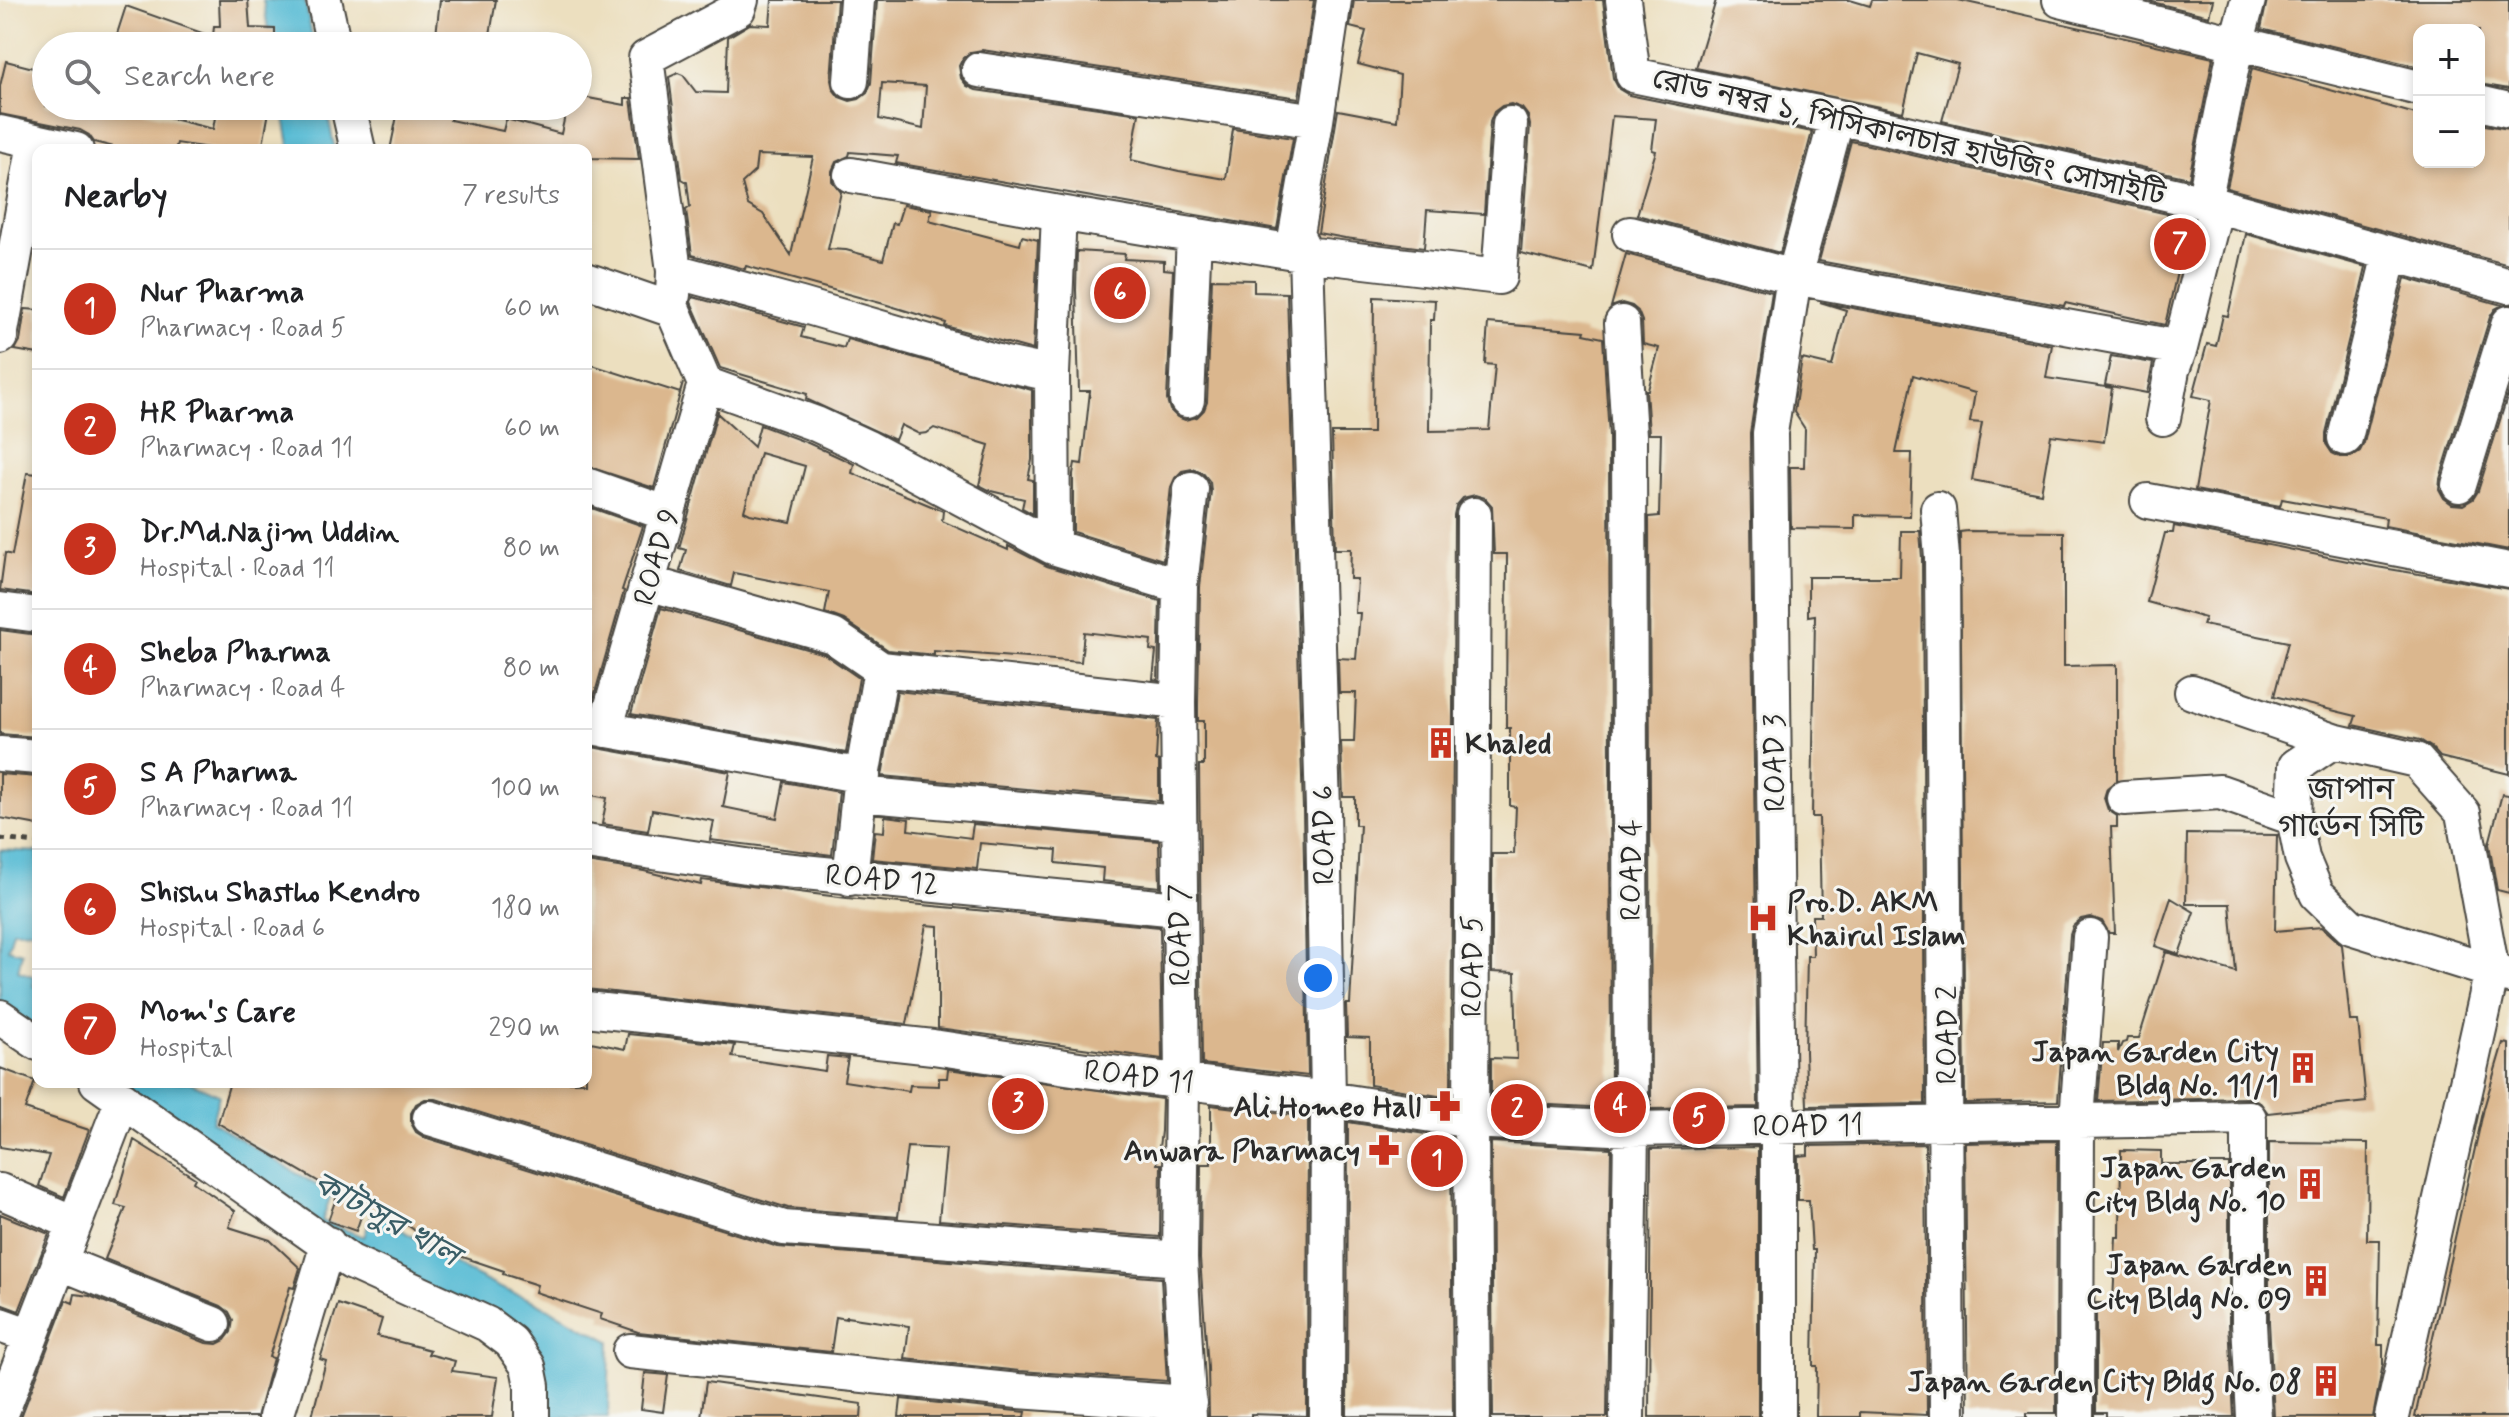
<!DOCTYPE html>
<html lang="en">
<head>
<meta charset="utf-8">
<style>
	body { margin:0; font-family:Mynerve,"Noto Sans Bengali",sans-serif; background:#f6f6f6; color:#202124 }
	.controls { position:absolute; right:24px; top:24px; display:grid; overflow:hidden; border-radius:16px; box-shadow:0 4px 12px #0003 }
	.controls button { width:72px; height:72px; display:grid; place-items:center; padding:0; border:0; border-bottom:2px solid #e0e0e0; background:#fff; color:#202124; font:40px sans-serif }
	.you { position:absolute; left:1318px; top:978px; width:28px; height:28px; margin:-20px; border:6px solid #fff; border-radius:50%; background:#1a73e8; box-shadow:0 0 0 12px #1a73e833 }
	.badge { display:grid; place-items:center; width:52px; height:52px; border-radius:50%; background:#c8321e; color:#fff; font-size:26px; font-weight:700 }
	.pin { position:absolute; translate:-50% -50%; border:4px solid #fff; box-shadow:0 2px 8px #0006 }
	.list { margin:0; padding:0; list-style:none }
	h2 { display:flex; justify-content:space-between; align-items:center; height:104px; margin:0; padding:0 32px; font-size:34px }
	h2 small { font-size:26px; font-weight:400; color:#757577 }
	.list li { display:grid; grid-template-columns:52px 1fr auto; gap:24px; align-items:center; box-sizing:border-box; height:120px; padding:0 32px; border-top:2px solid #e0e0e0 }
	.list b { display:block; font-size:30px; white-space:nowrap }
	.list p { margin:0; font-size:26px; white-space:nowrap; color:#757577 }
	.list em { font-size:26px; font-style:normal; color:#757577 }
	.icon { flex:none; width:44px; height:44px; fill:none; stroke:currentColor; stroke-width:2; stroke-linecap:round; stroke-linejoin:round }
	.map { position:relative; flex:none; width:2509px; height:1417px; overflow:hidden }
	.search { position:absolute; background:#fff; box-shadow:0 4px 12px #0003; left:32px; top:32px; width:560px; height:88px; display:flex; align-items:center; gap:20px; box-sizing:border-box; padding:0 28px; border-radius:44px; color:#757577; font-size:30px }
	.panel { position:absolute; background:#fff; box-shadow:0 4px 12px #0003; left:32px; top:144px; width:560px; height:944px; border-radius:16px }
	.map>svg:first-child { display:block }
</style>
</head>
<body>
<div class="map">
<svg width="2509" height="1417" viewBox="0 0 2509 1417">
	<rect width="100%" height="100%" fill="#f6f6f2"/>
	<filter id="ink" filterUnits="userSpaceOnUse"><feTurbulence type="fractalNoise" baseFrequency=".0125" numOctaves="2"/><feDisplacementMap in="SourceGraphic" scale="16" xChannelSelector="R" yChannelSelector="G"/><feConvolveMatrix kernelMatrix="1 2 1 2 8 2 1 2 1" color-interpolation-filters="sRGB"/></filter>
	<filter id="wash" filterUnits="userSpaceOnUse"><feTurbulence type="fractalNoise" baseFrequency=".006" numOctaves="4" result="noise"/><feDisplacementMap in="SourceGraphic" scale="32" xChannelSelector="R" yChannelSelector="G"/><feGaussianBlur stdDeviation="1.8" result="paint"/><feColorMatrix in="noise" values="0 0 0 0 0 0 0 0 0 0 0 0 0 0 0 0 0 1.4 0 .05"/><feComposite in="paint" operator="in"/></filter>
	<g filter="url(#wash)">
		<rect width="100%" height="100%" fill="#ecdfbf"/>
		<path fill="#56bbd4" stroke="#407380" stroke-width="2" d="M263 0H305L314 46H271Z
			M282 106H326L335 150H290Z
			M0 850 38 852V930L13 931 8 949 22 953 18 971 35 977 33 986 38 988V1031L0 1001Z
			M107 1082H189L219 1095 212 1122 318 1186 333 1189 322 1221 364 1237 373 1211 462 1269 498 1287 534 1301 610 1341 608 1417H547L541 1364 400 1279Z"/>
		<g id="blocks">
			<path fill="#dbb78e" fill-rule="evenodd" d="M219 0H248L250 28 275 29V46H122L126 37 117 34 126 6 213 37 214 26H220Z
				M440 0H496L488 46H438L440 35H436Z
				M772 0H837L831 80 833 89 839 97 850 101 859 99 867 93 871 83 877 0H1314L1299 98 982 50 971 52 963 58 959 66 961 78 967 86 976 90 1139 114 1131 160 1179 171 1226 179 1233 129 1293 138 1277 229 896 163 898 156 850 152 849 156 836 162 832 171V181L841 192 828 249 846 250 883 260 893 223 897 224 903 205 932 210 929 221 1020 245 1022 236 1038 240 1033 350 945 326 946 323 884 304 746 266 745 269 692 255 686 210 690 207 687 182 682 179 669 77 678 73 683 75 696 92 726 93 728 37 750 24 770 25ZM882 83 926 86 923 129 879 119ZM757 155 813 157 791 255 763 214 748 205 742 183 755 171Z
				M1354 0H1603L1613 78 1619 89 1629 95 1812 132 1780 253 1637 215 1656 151 1652 150 1656 119 1612 116 1593 271 1521 253 1530 125 1528 116 1522 108 1511 104 1502 106 1494 112 1490 122 1484 214 1427 210 1424 248 1345 238 1318 233 1338 110 1397 121 1400 75 1358 64 1366 31 1350 27Z
				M1716 0H1850L1870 6 1872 0H1958L2213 58 2189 178 1942 121 1958 64 1917 53 1903 112 1696 68Z
				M2144 0H2213L2209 16Z
				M2267 0H2509V89L2479 84V30H2419V67L2261 29Z
				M6 61 37 69 34 85 46 88V106H120L213 129 217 106H270L262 150H222L177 143 175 150H126L94 142 89 135 80 130 0 114V86Z
				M2252 68 2419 115V162H2479V124L2509 129V265L2227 188Z
				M578 96 625 105V98H631L639 159 586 158V150H390L399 106H453L450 120 503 131 506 119 561 134 567 106H578Z
				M1851 141 2189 219 2165 325 2065 303 2064 306 1819 261Z
				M2246 234 2366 267 2326 433V444L2332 453 2340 457H2351L2360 451 2364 443 2405 278 2502 305 2495 309 2490 317 2440 479 2439 489 2444 498 2452 504 2463 505 2473 499 2478 491 2509 391V550L2385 526 2386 518 2282 499 2280 506 2195 490 2211 400 2193 396 2207 344 2216 346 2223 315 2228 316Z
				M1077 251 1125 254 1124 259 1164 261V269L1173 270 1167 400 1170 410 1177 417 1185 420 1197 417 1204 410 1207 402 1212 279 1254 280V292L1287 293 1303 809 1308 1076 1202 1064 1199 765H1204V721H1198V702L1200 587 1211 491 1210 482 1203 473 1192 469 1182 471 1175 478 1171 487 1163 560 1073 532V474L1075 463 1082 464 1090 391H1079L1076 290Z
				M1626 254 1772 292 1750 433 1758 1107 1651 1109 1649 517 1659 516 1661 434H1649L1646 390H1648L1659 348 1643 344 1642 321 1638 311 1632 306 1622 303 1611 307Z
				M693 297 804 327 801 337 844 348 847 339 1032 390V460L1028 479 1033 480V514L1022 508 1024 499 991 491 979 485 989 445 934 428 927 433 919 434 901 425 895 440 806 399 807 394 720 368 691 302Z
				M1374 297 1435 300 1434 320H1430L1429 431 1489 430 1495 365 1485 364 1488 323 1585 331 1584 334 1603 338 1609 436 1611 1108 1491 1102V1058L1517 1059 1515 973 1492 972V854H1514L1516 807 1510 806V728H1506L1507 554H1494L1492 506 1485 498 1475 495 1463 498 1456 506 1454 515 1451 1098 1370 1085V1038L1347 1037 1346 1004H1350L1360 825H1355V797H1343L1341 742H1354L1356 693H1339L1338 658 1356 659 1360 613H1355L1357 579H1350L1351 549H1335L1332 433H1373Z
				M1820 302 2052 345 2046 378 2112 388 2104 442 2051 435 2041 493 1972 480 1982 423 1970 422 1975 393 1913 375 1896 453H1912L1910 516 1855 515V529L1791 528 1790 467H1804L1805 429 1794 412 1802 359 1832 366 1846 310Z
				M25 309 38 310V354L15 350 20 341Z
				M2111 356 2153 363 2147 393 2105 385Z
				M586 363 680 393 683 383 654 488 586 466Z
				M718 410V414L754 447 760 425 808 443 854 464 852 473 943 511 942 521 1008 550V546L1047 566 1160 601 1158 680 1153 679 1156 651 1150 650 1151 640 1084 632 1081 662 934 651V655L888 650 844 620 825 613 829 592 734 573 731 586 680 571 686 550 679 548ZM760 453 805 466 791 522 750 514 744 511Z
				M27 473 38 474V595L0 590 5 553 12 555Z
				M586 506 643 526 622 590 624 591 591 707H586Z
				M2174 526 2377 567 2509 589V774L2440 757 2431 747 2420 740 2353 725 2356 716 2274 696 2288 642 2203 625 2205 618 2147 602 2165 533H2173Z
				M1901 531H1920L1922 558 1925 1104 1807 1106 1805 1052 1807 956H1813L1812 916H1821L1819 817H1812L1815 615 1808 616V577H1900Z
				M1968 531 2064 532V666L2117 665V780L2107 788 2104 798 2108 810 2117 816V827H2111L2115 933H2109L2102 921 2091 917 2081 919 2073 926 2070 935 2058 1101 1965 1103 1960 532Z
				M661 608 824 654 859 678 846 753 631 714Z
				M0 630 38 635V737L0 734Z
				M897 691 1158 720 1156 760 1159 761V801L882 776Z
				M586 746 730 772 723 807 777 818 784 782 839 792 832 855 710 840 714 821 652 810 648 831 602 824 607 798 586 794Z
				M0 774 38 777V825L0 818Z
				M2502 794 2509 795V893L2497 890 2489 844Z
				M885 816 909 819 908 830 971 838 973 824 1159 841 1160 887 1102 881 1103 868 1056 863 1057 850 980 843 977 869 872 859 875 831 884 832Z
				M2187 834 2277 835 2275 931 2322 927 2342 945 2350 1021H2358L2366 1102 2268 1113 2259 1101 2249 1098 2098 1101 2103 1043H2118V1052L2122 1043 2126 1042 2127 1038H2139L2166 952 2236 972 2230 904H2186Z
				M586 862 644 871 701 885 702 880 847 898 1160 927 1162 1059 938 1028V926L926 925 907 1024 586 989Z
				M2171 898 2194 912 2179 954 2155 946Z
				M628 1034 735 1045 732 1057 825 1071 827 1056 848 1058 844 1081 909 1091 910 1085 939 1086V1078H947L948 1069 1162 1099 1161 1131 1157 1164H1161L1160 1237 939 1220 946 1149 907 1147 898 1217 788 1208 436 1099H425L416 1104 411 1113V1123L416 1132 424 1137 778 1247 1161 1278 1167 1381 1020 1371 905 1359 909 1326 846 1317V1319L836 1317 831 1352 638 1332 600 1319 602 1314 535 1292 537 1285 503 1274 504 1271 445 1251 446 1249 431 1244 433 1240 425 1238 368 1196 356 1231 328 1221 338 1193 218 1123 230 1082H586V1041L625 1049Z
				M2503 1043 2509 1044V1417H2415L2484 1108Z
				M0 1068 35 1081 25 1109 89 1130 64 1197 39 1186 49 1155 0 1147Z
				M1211 1105 1308 1117 1307 1416 1251 1414V1417H1209L1208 1368 1200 1259 1201 1164H1211Z
				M1348 1122 1451 1138 1453 1417 1347 1416Z
				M134 1140 195 1178 193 1182 235 1211 229 1227 270 1240 300 1268 294 1288 290 1287 269 1357 273 1358 257 1417H21L66 1300 73 1303 75 1294 90 1296 206 1343 217 1344 225 1340 231 1332 233 1320 229 1312 221 1306 105 1259 126 1208 115 1205Z
				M2057 1141 2056 1413H2027V1417H1968L1965 1143Z
				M1491 1142 1611 1148 1607 1417H1493Z
				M2269 1142 2368 1143 2367 1240H2380L2378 1345H2383V1364L2373 1417H2274L2269 1322Z
				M1925 1144 1927 1415 1860 1412V1417H1816L1817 1366H1813L1815 1250H1812L1809 1200H1798V1156L1808 1155V1146Z
				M1758 1147V1417H1649L1651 1149Z
				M2121 1150 2161 1151V1164H2229V1323L2234 1417H2106V1413H2096V1303H2113L2116 1237H2120Z
				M0 1214 49 1234 19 1311 0 1304Z
				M338 1304 382 1319 377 1336 430 1350 428 1354 455 1361 452 1371 498 1377 492 1417H312L326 1361 320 1359Z
				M645 1373 668 1375 663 1412 641 1409Z
				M706 1382 862 1404 861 1417H701Z
				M901 1399 1016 1411 1026 1412 1025 1417H899Z"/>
		</g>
	</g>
	<g filter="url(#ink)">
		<use href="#blocks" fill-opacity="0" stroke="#484641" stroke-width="2"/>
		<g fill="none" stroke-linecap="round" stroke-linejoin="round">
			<defs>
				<path id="minor" d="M324 0 334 46
					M1623 0 1633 75 1837 117 2204 202 2509 286
					M2060 0 2419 88
					M979 70 1316 121
					M851 81 857 0
					M2479 103 2509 110
					M348 106 358 150
					M0 133 76 150
					M851 175 1059 213
					M2204 202 2237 41 2248 0
					M1630 234 1794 277 2180 348
					M674 271 801 305 1005 364 1052 374
					M586 280 673 310 705 384 816 424 868 448 1053 547 1052 374 1059 213 1306 254 1296 234 1316 121 1334 0
					M673 295 674 271 646 58 738 9 741 0
					M1622 323 1629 435 1631 1129 1627 1417
					M0 337 35 143
					M1187 400 1194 235
					M2163 418 2172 370 2180 348 2216 206
					M2345 438 2390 254
					M586 485 668 514
					M2459 485 2509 323
					M2148 501 2509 570
					M1938 509 1942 557 1947 1417
					M1053 547 1180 586 1178 702 1182 1081 1180 1259 1189 1417
					M648 583 833 636 881 669 1178 702
					M1180 586 1191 489
					M0 610 38 615
					M586 726 863 776
					M605 730 705 384
					M0 754 38 757
					M859 794 1178 823
					M2124 798 2220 792 2294 818 2302 858 2317 894 2351 927 2492 971 2463 813 2416 760 2333 741 2192 692
					M2294 818 2296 766 2333 741
					M586 842 753 867 1178 909
					M850 878 859 794 881 669
					M586 1009 933 1047 1086 1070 1328 1099 1471 1121 1631 1129 2249 1118V1323L2254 1417
					M0 1017 38 1043
					M97 1082 351 1262 487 1324 511 1342 528 1366 532 1386V1417
					M430 1118 784 1228 1180 1259
					M0 1191 74 1223
					M59 1262 213 1324
					M0 1325 31 1336
					M630 1351 1018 1391 1189 1403
					M0 1416 123 1099
					M276 1417 328 1244
					M1327 1417 1328 1099 1323 809 1306 254 1499 277 1510 124
					M1473 1417 1471 1121 1474 515
					M1778 1417V1125L1770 433 1794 277 1837 117
					M2076 1417 2077 1120 2090 937
					M2392 1417 2492 971 2509 976"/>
			</defs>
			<use href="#minor" stroke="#484641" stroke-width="38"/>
			<path stroke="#484641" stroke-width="5" stroke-dasharray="6 6" stroke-linecap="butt" d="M0 839 38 843"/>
			<use href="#minor" stroke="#fff" stroke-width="34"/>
		</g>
	</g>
	<defs>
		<symbol id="building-bare" viewBox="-9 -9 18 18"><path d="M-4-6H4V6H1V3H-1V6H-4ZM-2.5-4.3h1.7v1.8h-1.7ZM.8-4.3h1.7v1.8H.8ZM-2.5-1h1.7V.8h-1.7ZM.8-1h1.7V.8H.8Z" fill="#c8321e" stroke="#f6f6f2" stroke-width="2.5" paint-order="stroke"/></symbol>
		<symbol id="hospital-bare" viewBox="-9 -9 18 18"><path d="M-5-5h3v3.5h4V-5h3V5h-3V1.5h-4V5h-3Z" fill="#c8321e" stroke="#f6f6f2" stroke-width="2.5" paint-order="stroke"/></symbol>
		<symbol id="pharmacy-bare" viewBox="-9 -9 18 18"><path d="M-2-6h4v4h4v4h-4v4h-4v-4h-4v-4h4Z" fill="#c8321e" stroke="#f6f6f2" stroke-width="2.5" paint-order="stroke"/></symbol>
	</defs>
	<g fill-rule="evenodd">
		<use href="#building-bare" x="1419" y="721" width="44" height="44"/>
		<use href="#hospital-bare" x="1741" y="896" width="44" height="44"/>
		<use href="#building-bare" x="2281" y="1046" width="44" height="44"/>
		<use href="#pharmacy-bare" x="1423" y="1084" width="44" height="44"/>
		<use href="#pharmacy-bare" x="1362" y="1128" width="44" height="44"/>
		<use href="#building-bare" x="2288" y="1162" width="44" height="44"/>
		<use href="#building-bare" x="2294" y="1259" width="44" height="44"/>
		<use href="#building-bare" x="2304" y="1359" width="44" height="44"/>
	</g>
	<g text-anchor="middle" stroke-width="6" stroke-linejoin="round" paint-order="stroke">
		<g font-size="30" fill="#2b2b2b" stroke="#f6f6f2">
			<text transform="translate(1909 136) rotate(13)" y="10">রোড নম্বর ১, পিসিকালচার হাউজিং সোসাইটি</text>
			<text transform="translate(656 557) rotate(-74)" y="10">ROAD 9</text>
			<text transform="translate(1774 763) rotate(-91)" y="10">ROAD 3</text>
			<text transform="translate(1323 835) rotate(-91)" y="10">ROAD 6</text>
			<text transform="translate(1630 870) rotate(-90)" y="10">ROAD 4</text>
			<text transform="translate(882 879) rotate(5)" y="10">ROAD 12</text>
			<text transform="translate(1179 935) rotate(-91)" y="10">ROAD 7</text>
			<text transform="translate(1471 966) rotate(-90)" y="10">ROAD 5</text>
			<text transform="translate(1946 1035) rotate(-90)" y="10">ROAD 2</text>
			<text transform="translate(1139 1076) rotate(7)" y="10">ROAD 11</text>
			<text transform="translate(1808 1125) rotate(-1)" y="10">ROAD 11</text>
		</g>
		<g font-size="30" font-weight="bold" fill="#2b2b2b" stroke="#f6f6f2" text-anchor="end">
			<text x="1465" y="753" text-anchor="start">Khaled</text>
			<text x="1787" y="911" text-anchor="start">Pro.D. AKM<tspan x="1787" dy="34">Khairul Islam</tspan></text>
			<text x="2279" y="1061">Japan Garden City<tspan x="2279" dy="34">Bldg No. 11/1</tspan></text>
			<text x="1421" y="1116">Ali Homeo Hall</text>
			<text x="1360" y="1160">Anwara Pharmacy</text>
			<text x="2286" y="1177">Japan Garden<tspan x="2286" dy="34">City Bldg No. 10</tspan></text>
			<text x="2292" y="1274">Japan Garden<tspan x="2292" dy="34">City Bldg No. 09</tspan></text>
			<text x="2302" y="1391">Japan Garden City Bldg No. 08</text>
		</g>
		<g font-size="32" fill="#2b2b2b" stroke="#f6f6f2">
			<text x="2351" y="799">জাপান<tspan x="2351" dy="37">গার্ডেন সিটি</tspan></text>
		</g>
		<g font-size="32" font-style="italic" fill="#3a5d66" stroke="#f6f6f2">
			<text transform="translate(387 1218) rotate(29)" y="11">কাটাসুর খাল</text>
		</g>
	</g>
</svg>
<div class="controls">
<button>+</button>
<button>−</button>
</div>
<div class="you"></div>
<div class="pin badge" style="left:1437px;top:1161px">1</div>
<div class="pin badge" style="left:1517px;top:1110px">2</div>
<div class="pin badge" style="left:1018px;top:1104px">3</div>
<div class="pin badge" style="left:1620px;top:1107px">4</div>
<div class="pin badge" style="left:1699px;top:1118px">5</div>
<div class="pin badge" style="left:1120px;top:293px">6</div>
<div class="pin badge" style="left:2180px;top:244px">7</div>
<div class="search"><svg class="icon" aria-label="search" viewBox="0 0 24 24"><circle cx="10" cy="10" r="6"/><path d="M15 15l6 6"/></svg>Search here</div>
<section class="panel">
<h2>Nearby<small>7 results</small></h2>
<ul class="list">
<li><span class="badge">1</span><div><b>Nur Pharma</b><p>Pharmacy · Road 5</p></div><em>60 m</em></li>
<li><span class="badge">2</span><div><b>HR Pharma</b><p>Pharmacy · Road 11</p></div><em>60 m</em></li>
<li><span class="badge">3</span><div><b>Dr.Md.Najim Uddin</b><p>Hospital · Road 11</p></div><em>80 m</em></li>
<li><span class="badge">4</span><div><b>Sheba Pharma</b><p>Pharmacy · Road 4</p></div><em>80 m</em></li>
<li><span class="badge">5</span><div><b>S A Pharma</b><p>Pharmacy · Road 11</p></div><em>100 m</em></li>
<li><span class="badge">6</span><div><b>Shishu Shastho Kendro</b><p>Hospital · Road 6</p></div><em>180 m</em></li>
<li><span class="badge">7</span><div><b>Mom's Care</b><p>Hospital</p></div><em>290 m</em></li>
</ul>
</section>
</div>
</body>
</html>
